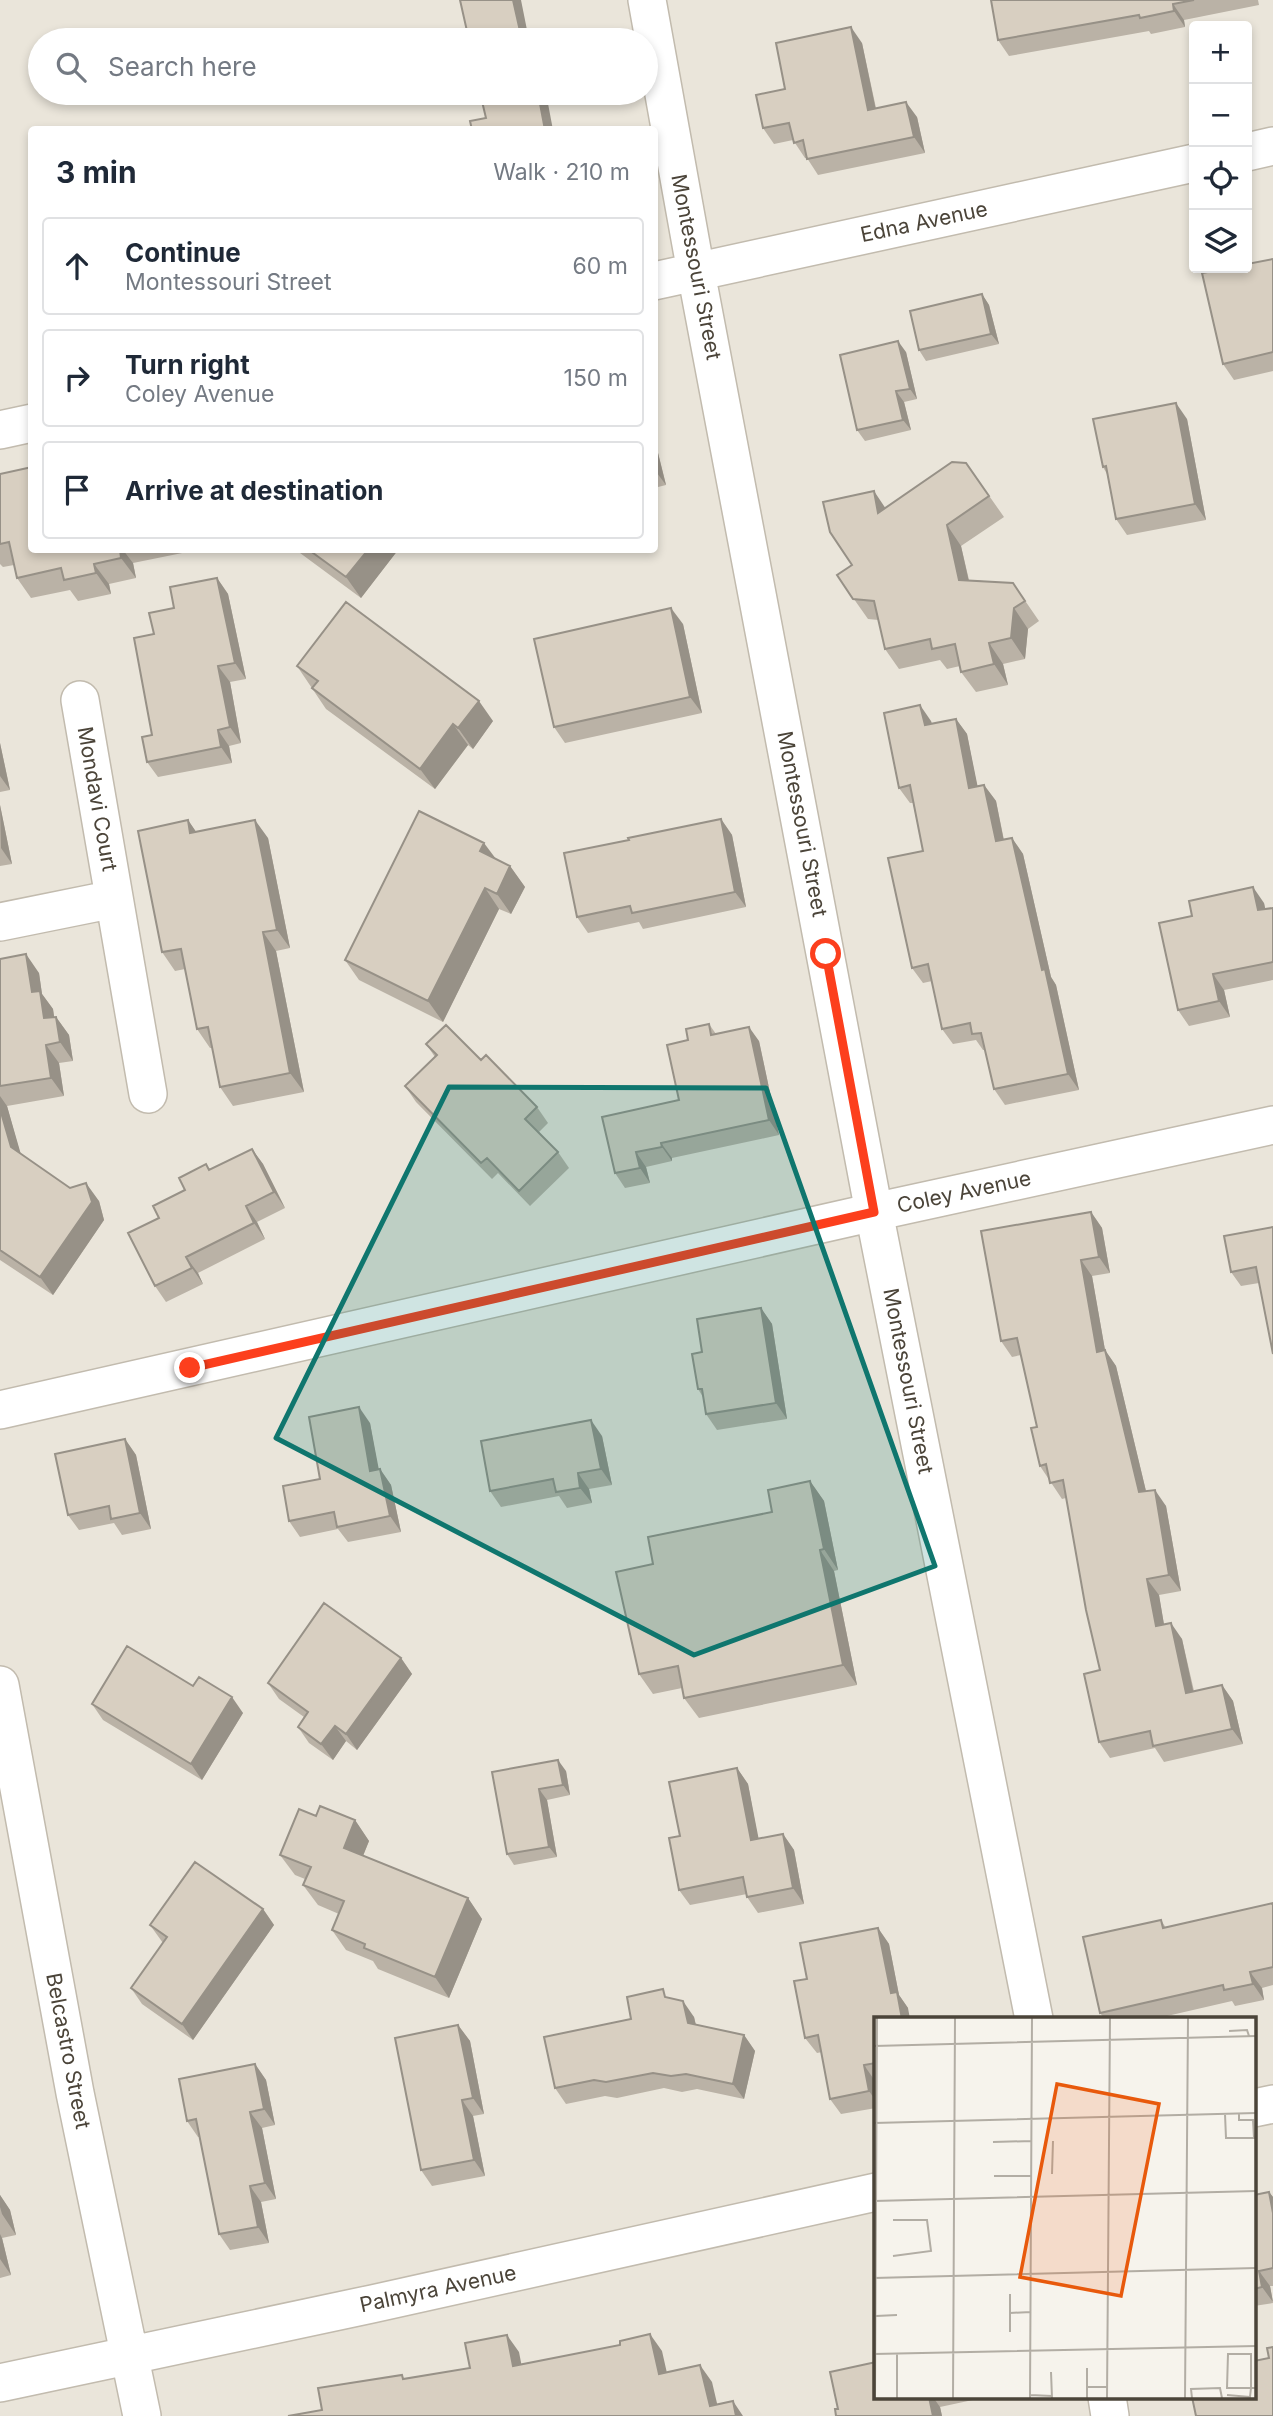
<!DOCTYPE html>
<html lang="en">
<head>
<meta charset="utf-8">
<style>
	body { margin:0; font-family:Inter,sans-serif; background:#f2f2f3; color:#1f2937 }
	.controls { position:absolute; right:21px; top:21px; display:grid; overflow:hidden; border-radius:7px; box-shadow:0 4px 10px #0003 }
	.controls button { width:63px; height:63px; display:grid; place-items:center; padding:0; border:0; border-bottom:2px solid #e0e1e3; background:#fff; color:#1f2937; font:35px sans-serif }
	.stop { position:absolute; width:21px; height:21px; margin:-16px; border:5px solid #fc3f1d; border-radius:50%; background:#fff }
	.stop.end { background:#fc3f1d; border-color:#fff; box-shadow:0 2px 7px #0008 }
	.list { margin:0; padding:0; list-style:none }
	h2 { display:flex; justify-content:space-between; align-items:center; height:91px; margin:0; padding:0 28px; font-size:30px }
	h2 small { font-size:23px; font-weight:400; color:#747a83 }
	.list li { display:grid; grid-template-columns:46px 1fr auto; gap:21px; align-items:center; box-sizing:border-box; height:98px; margin:0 14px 14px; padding:0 14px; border:2px solid #e0e1e3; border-radius:7px }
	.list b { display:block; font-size:26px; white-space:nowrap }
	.list p { margin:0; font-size:23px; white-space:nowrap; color:#747a83 }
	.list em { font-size:23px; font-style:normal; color:#747a83 }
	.icon { flex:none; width:38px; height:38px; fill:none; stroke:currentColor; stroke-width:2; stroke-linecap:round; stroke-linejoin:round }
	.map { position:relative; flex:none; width:1273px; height:2416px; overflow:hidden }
	.search { position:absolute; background:#fff; box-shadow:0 4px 10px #0003; left:28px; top:28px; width:630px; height:77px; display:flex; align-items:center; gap:18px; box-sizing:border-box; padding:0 24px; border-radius:38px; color:#747a83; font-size:26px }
	.panel { position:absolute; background:#fff; box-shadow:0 4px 10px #0003; left:28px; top:126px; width:630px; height:427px; border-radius:7px }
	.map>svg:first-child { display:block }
</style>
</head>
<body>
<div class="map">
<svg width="1273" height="2416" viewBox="0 0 1273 2416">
	<rect width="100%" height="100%" fill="#f6f3ec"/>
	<path fill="#eae5da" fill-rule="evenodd" d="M0 0H1273V2416H0ZM1194 26H1247V268H1194ZM40 40H646V93H40ZM32 130H654V550H32ZM876 2019H1254V2397H876Z"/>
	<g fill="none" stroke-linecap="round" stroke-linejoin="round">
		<defs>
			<path id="minor" d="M647 0 696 272 874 1212 1034 2019
				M1247 152 1273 146
				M654 281 1194 163
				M0 430 32 423
				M80 700 148 1094
				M0 922 114 899
				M0 1410 874 1212 1273 1125
				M0 1685 75 2093 142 2416
				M1254 2108 1273 2104
				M0 2383 372 2304 876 2192
				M1107 2397 1110 2416"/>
		</defs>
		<use href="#minor" stroke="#c2bbae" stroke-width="40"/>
		<use href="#minor" stroke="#fff" stroke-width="37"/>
	</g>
	<path fill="#bab2a6" d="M991 0H1258L1259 5 1184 20 1185 27 1151 34 1149 31 1009 56 998 40Z
		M862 43 876 108 917 117 925 153 818 175 807 158H805L793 140 774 144 763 128 785 89Z
		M1273 259V371L1234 380 1223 364Z
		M982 294 989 305 999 344 926 361 919 350Z
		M906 352 917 399 904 402 911 430 865 441 857 430Z
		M1187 419 1206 520 1127 535 1116 519 1107 474 1103 467Z
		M654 437 666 485 654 488Z
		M966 463 1004 517 961 546 969 580 1013 583 1039 621 1028 629 1025 659 1003 664 1008 685 976 692 961 672 960 666 947 669 940 660 899 669 885 649 879 620 868 619 837 575 852 565 885 508Z
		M0 474 32 550H197L133 563 136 578 109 584 111 594 78 601 70 590 31 598 17 578 14 565 3 567 0 564Z
		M296 550H398L361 598Z
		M217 578 228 594 246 679 230 682 241 743 229 746 232 763 158 777 147 762 152 735 154 634 174 608Z
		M683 624 702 713 565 743 554 727Z
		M297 666 493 721 473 749 468 745 435 789 326 709Z
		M956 719 967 734 977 786 984 785 996 801 1004 840 1012 838 1023 854 1051 977 1056 985 1079 1090 1005 1105 994 1089 985 1050H983L976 1040 953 1044 942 1029 932 981 923 983 912 968 923 851 913 803H910L899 788 931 721 932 724Z
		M0 743 10 790 0 792Z
		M0 805 12 864 0 866Z
		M721 819 732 835 746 907 643 929 639 922 588 933 577 917 629 840Z
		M188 820 196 832 268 838 290 948 276 951 304 1092 233 1106 220 1087 212 1048H210L197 1029 185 969 175 971 162 952Z
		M496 859 510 866 525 887 511 914 499 909 443 1022 359 980 345 960Z
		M1264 903 1265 909 1273 908V980L1224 990 1230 1017 1189 1026 1178 1010 1192 916Z
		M0 959 39 973 42 994 53 1009 54 1017H56L69 1035 73 1061 59 1063 64 1096 7 1106 20 1153 70 1188 99 1201 104 1220 53 1295 0 1260Z
		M709 1024 716 1034 759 1041 779 1135 672 1158V1161L646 1167 650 1183 625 1188 615 1173 679 1100 688 1040Z
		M426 1044 481 1060 537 1107 548 1123 539 1132 558 1152 569 1168 530 1206 498 1173 492 1179 416 1102 405 1086 435 1057Z
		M252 1149 263 1164 285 1208 257 1222 265 1239 198 1273 203 1284 166 1302 155 1286 159 1218 185 1190 210 1170Z
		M1091 1212 1102 1228 1110 1273 1092 1276 1105 1350 1116 1366 1146 1491 1166 1506 1181 1591 1159 1595 1164 1625 1182 1639 1194 1691 1222 1685 1233 1701 1243 1744 1164 1762 1155 1748 1110 1758 1099 1742 1100 1670 1066 1498 1062 1499 1040 1466 1037 1427 1021 1355 1012 1357 1001 1341Z
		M1273 1227 1259 1283 1241 1286 1231 1272Z
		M761 1308 772 1324 787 1419 717 1430 706 1414 703 1397 698 1389 702 1352Z
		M370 1423 378 1469H380L391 1485 401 1532 348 1542 338 1529 300 1537 289 1521 320 1479Z
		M602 1436 612 1485 589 1489 592 1503 567 1508 559 1496 501 1507 490 1491Z
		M125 1439 136 1455 151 1529 122 1535 114 1523 79 1530 68 1515Z
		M810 1481 824 1501 838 1570 834 1571 857 1685 699 1718 684 1698 682 1688 653 1694 639 1674 653 1564 772 1512Z
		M401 1658 412 1674 357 1750 346 1741 333 1760 309 1743 298 1727 304 1717 279 1699 268 1683Z
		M193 1686 243 1713 202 1780 103 1720 92 1704Z
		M737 1768 748 1784 758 1839 783 1834 794 1850 804 1904 758 1913 747 1897V1894L690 1905 679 1890 680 1836Z
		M566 1771 570 1795 547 1800 557 1857 514 1865 507 1854 492 1772Z
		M316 1816 355 1820 369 1841 363 1856 468 1898 482 1919 449 1998 378 1969 373 1961 346 1950 332 1930 339 1914 318 1905 303 1885 305 1879 295 1875 280 1855Z
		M1273 1903V1985L1262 1988 1264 2000 1235 2006 1232 2001 1154 2019H1105L1100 2013 1161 1920 1166 1928Z
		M263 1909 274 1925 193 2040 142 2004 131 1988 163 1943 150 1925Z
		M878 1928 889 1944 899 1995 908 2008 876 2019V2081H875L876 2108 841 2114 830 2099 822 2052 817 2053 805 2038 807 1979Z
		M669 1998 694 2017 696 2025 744 2035 755 2051 744 2099 697 2089 682 2092 664 2088 617 2098 605 2096 566 2104 555 2088 631 2019Z
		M458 2025 470 2041 484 2114 473 2116 485 2176 432 2186 421 2170Z
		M255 2064 266 2080 275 2125 262 2128 276 2199 261 2202 269 2243 230 2250 219 2234 200 2137H198L187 2121Z
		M1269 2192 1273 2197V2286H1270L1273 2303 1254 2306V2195Z
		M0 2195 10 2210 16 2235 2 2238 11 2275 0 2278Z
		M876 2397H982V2398L940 2407 942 2416H836Z"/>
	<path fill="#979187" d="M513 0H521L529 40H522Z
		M1173 4 1184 20 1185 27 1174 11Z
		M851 27 862 43 879 125 868 110Z
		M538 93H546L553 130H545Z
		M906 102 917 117 925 153 914 137Z
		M982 294 989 305 999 344 991 334Z
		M898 341 906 352 917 399 910 389Z
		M896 391 904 402 911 430 903 420Z
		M1176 403 1187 419 1206 520 1195 504Z
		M654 437 666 485 654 469Z
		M874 491 888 512 878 513Z
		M947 525 961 546 973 600 959 580Z
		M120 550H123L133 563 136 578 121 558Z
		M368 550H398L361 598 346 577Z
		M94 564 109 584 111 594 96 573Z
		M217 578 228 594 246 679 235 663Z
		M671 608 683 624 702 713 690 697Z
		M1014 608 1028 629 1025 659 1011 638Z
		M989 643 1003 664 1008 685 994 664Z
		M218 666 230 682 241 743 230 727Z
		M479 701 493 721 473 749 458 728Z
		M920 705 931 721 936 741 925 725Z
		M956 719 967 734 981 803 969 788Z
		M453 724 468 745 435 789 420 769Z
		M218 730 229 746 232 763 221 747Z
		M0 743 10 790 0 776Z
		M984 785 996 801 1007 857 996 841Z
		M0 805 12 864 1 848Z
		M721 819 732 835 746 907 735 892Z
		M188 820 201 839 190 833Z
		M255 820 268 838 290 948 277 930Z
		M1012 838 1023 854 1051 977 1056 985 1079 1090 1068 1074 1042 970Z
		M484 843 499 863 480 851Z
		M510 866 525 887 511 914 497 894Z
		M1253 887 1264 903 1269 926 1258 910Z
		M485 888 499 909 443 1022 428 1001Z
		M263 932 276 951 304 1092 290 1073Z
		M26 954 39 973 42 994 53 1009 57 1037 44 1018 32 992Z
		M1213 974 1224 990 1230 1017 1219 1001Z
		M56 1017 69 1035 73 1061 60 1042Z
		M749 1027 759 1041 779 1135 769 1120Z
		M46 1045 59 1063 64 1096 51 1078Z
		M0 1096 7 1106 24 1165 11 1147 0 1109Z
		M661 1143 672 1158V1161L662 1147Z
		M252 1149 263 1164 285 1208 274 1192Z
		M636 1152 646 1167 650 1183 640 1168Z
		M86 1183 99 1201 104 1220 53 1295 40 1277Z
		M246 1206 257 1222 265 1239 254 1223Z
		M1091 1212 1102 1228 1110 1273 1099 1257Z
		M186 1257 198 1273 203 1284 192 1268Z
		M1081 1260 1092 1276 1105 1350 1116 1366 1150 1508 1139 1492 1097 1352Z
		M761 1308 772 1324 787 1419 776 1403Z
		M359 1407 370 1423 382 1486 370 1471Z
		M591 1420 602 1436 612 1485 601 1469Z
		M125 1439 136 1455 151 1529 140 1513Z
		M380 1469 391 1485 401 1532 390 1516Z
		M578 1473 589 1489 592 1503 580 1488Z
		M810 1481 824 1501 838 1570 824 1549Z
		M1155 1490 1166 1506 1181 1591 1169 1575Z
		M820 1550 834 1571 857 1685 843 1665Z
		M1147 1579 1159 1595 1167 1642 1156 1626Z
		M1171 1623 1182 1639 1197 1709 1186 1693Z
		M401 1658 412 1674 357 1750 346 1734Z
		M1222 1685 1233 1701 1243 1744 1232 1729Z
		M232 1697 243 1713 202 1780 191 1764Z
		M335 1726 346 1741 333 1760 321 1744Z
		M558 1760 566 1771 570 1795 563 1785Z
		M737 1768 748 1784 762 1856 751 1840Z
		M539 1789 547 1800 557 1857 549 1847Z
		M355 1820 369 1841 358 1868 344 1848Z
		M783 1834 794 1850 804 1904 793 1888Z
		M468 1898 482 1919 449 1998 435 1977Z
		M263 1909 274 1925 193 2040 182 2024Z
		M878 1928 889 1944 899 1995 908 2008 910 2019H902L891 1993Z
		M1250 1972 1262 1988 1264 2000 1253 1984Z
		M683 2001 694 2017 699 2039 688 2023Z
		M458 2025 470 2041 484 2114 473 2098Z
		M744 2035 755 2051 744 2099 733 2084Z
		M255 2064 266 2080 275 2125 264 2109Z
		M864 2065 875 2081 876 2101 869 2091Z
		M462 2100 473 2116 485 2176 474 2160Z
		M250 2112 262 2128 276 2199 265 2183Z
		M250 2186 261 2202 269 2243 258 2227Z
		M1269 2192 1273 2197V2213Z
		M0 2195 10 2210 16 2235 2 2214 0 2207Z
		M0 2234 2 2238 11 2275 0 2259Z
		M1259 2271 1270 2286 1273 2302 1262 2287Z
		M650 2334 662 2351 671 2391 659 2374Z
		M507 2335 519 2352 525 2383 513 2366Z
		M700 2365 712 2382 720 2416 710 2406Z
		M929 2397H933L940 2407 942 2416H933Z
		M733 2401 743 2416H736Z"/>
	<path fill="#d8cfc1" stroke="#979187" stroke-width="2" d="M460 0H513L522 40H469Z
		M991 0H1194L1173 4 1174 11 1140 18 1139 15 998 40Z
		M851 27 868 110 906 102 914 137 807 159 803 140 794 143 789 123 763 128 756 95 785 89 776 43Z
		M480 93H538L545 130H472L470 121 486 118Z
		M1273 259V352L1223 364 1202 273 1230 268H1247V264Z
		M982 294 991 334 919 350 910 311Z
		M898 341 910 389 896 391 903 420 857 430 840 355Z
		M1176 403 1195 504 1116 519 1106 466 1103 467 1093 419Z
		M952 462 966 463 989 496 947 525 959 580 1013 583 1025 601 1014 608 1011 638 989 643 994 664 961 672 955 644 932 649 930 639 885 649 874 601 853 599 837 575 852 565 830 532 823 502 874 491 878 513Z
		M32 467V550H120L121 558 94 564 96 573 64 580 61 568 17 578 9 542 0 544V474Z
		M309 550H368L346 577Z
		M217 578 235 663 218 666 230 727 218 730 221 747 147 762 142 737 152 735 134 638 154 634 149 613 174 608 170 587Z
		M346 602 479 701 458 728 453 724 420 769 312 688 318 681 297 666Z
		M671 608 690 697 554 727 534 639Z
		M920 705 925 725 956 719 969 788 984 785 996 841 1012 838 1042 970 1045 969 1068 1074 994 1089 981 1033 972 1034 970 1023 942 1029 928 964 912 968 888 858 923 851 910 785 899 788 884 713Z
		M419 811 484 843 480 851 510 866 497 894 485 888 428 1001 345 960Z
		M721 819 735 892 632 913 630 906 577 917 564 853 629 840 628 838Z
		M188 820 190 833 255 820 277 930 263 932 290 1073 220 1087 208 1027 197 1029 181 949 162 952 138 831Z
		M1253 887 1258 910 1273 908V962L1213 974 1219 1001 1178 1010 1159 923 1192 916 1189 901Z
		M26 954 32 992 40 991 44 1018 56 1017 60 1042 46 1045 51 1078 0 1086V959Z
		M709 1024 711 1035 749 1027 769 1120 661 1143 662 1147 636 1152 640 1168 615 1173 602 1117 679 1100 667 1045 688 1040 686 1029Z
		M446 1025 481 1060 486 1055 537 1107 525 1119 558 1152 519 1191 487 1158 481 1163 405 1086 437 1055 426 1044Z
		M0 1109 11 1147 70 1188 86 1183 92 1202 40 1277 0 1250Z
		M252 1149 274 1192 246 1206 254 1223 186 1257 192 1268 155 1286 128 1233 159 1218 153 1206 185 1190 179 1178 206 1164 209 1170Z
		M1091 1212 1099 1257 1081 1260 1097 1352 1105 1350 1139 1492 1155 1490 1169 1575 1147 1579 1156 1626 1171 1623 1186 1693 1222 1685 1232 1729 1153 1746 1150 1731 1099 1742 1084 1674 1100 1670 1086 1610 1063 1480 1050 1483 1046 1464 1040 1466 1031 1428 1037 1427 1017 1338 1001 1341 981 1231Z
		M1273 1227V1354L1256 1267 1231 1272 1224 1236Z
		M761 1308 776 1403 706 1414 702 1389H698L692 1354 702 1352 697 1319Z
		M359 1407 370 1471 380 1469 390 1516 337 1527 334 1512 289 1521 283 1486 320 1479 309 1417Z
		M591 1420 601 1469 578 1473 580 1488 556 1492 553 1479 490 1491 481 1441Z
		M125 1439 140 1513 111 1519 109 1506 68 1515 55 1454Z
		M810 1481 824 1549 820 1550 843 1665 684 1698 678 1666 639 1674 616 1572 653 1564 648 1537 772 1512 768 1490Z
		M324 1603 401 1658 346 1734 335 1726 321 1744 298 1727 308 1712 268 1683Z
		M127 1646 193 1686 199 1677 232 1697 191 1764 92 1704Z
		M558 1760 563 1785 539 1789 549 1847 507 1854 492 1772Z
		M737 1768 751 1840 783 1834 793 1888 747 1897 743 1877 679 1890 669 1838 680 1836 669 1782Z
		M320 1806 355 1820 344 1848 468 1898 435 1977 364 1948 365 1944 332 1930 344 1901 303 1885 311 1867 280 1855 299 1809 316 1816Z
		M195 1862 263 1909 182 2024 131 1988 167 1937 150 1925Z
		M1273 1903V1967L1250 1972 1253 1984 1224 1990 1223 1985 1100 2013 1083 1937 1161 1920 1163 1928Z
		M878 1928 891 1993 897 1992 902 2019H876V2063L864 2065 869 2091 830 2099 818 2035 805 2038 794 1981 807 1979 800 1943Z
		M663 1989 665 1997 683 2001 688 2023 744 2035 733 2084 686 2074 671 2076 653 2073 606 2082 594 2080 555 2088 544 2037 631 2019 627 1997Z
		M458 2025 473 2098 462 2100 474 2160 421 2170 395 2038Z
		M255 2064 264 2109 250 2112 265 2183 250 2186 258 2227 219 2234 196 2119 187 2121 179 2079Z
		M1269 2192 1273 2213V2268L1259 2271 1262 2287 1254 2289V2195Z
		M650 2334 659 2374 700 2365 710 2406 733 2401 736 2416H288L322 2410 318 2388 402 2375 403 2379 470 2368 465 2343 507 2335 513 2366 620 2345V2341Z
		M1273 2347V2416H1196L1192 2397H1254V2361L1269 2358 1267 2348Z
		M876 2362V2397H929L933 2416H836L835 2409H838L830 2372Z"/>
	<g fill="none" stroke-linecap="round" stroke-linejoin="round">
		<path stroke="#fc3f1d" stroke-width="9" d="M190 1368 874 1212 826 954"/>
	</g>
	<path fill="#0f766e" fill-opacity="0.2" stroke="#0f766e" stroke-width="5" stroke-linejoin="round" d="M449 1087 766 1088 935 1566 694 1655 276 1438Z"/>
	<g text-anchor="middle" stroke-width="6" stroke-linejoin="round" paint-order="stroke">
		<g font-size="21" fill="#4b4439" stroke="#fff">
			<text transform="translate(924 222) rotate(-12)" y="7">Edna Avenue</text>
			<text transform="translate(696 267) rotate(79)" y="7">Montessouri Street</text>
			<text transform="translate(97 799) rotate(80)" y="7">Mondavi Court</text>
			<text transform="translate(802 824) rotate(79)" y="7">Montessouri Street</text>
			<text transform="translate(964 1192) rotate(-12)" y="7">Coley Avenue</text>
			<text transform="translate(908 1381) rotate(79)" y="7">Montessouri Street</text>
			<text transform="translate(68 2051) rotate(79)" y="7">Belcastro Street</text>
			<text transform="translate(438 2289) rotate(-12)" y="7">Palmyra Avenue</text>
		</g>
	</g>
	<g transform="translate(874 2017)">
		<rect width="382" height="382" fill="#f6f3ec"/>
		<path fill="none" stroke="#b2ada4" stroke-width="2" d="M355 14 373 13 375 19M0 29 382 19M365 96V103H379L380 121M351 97 352 121H382M0 106 382 96M119 125 158 124M178 157 179 124M120 159H158M0 184 382 174M19 203H53L57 234 19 239M0 261 382 251M136 296 157 295M2 299 23 298M136 315V277M0 337 382 329M177 355 178 381M213 370H234M156 378 178 379M353 378 376 380 377 371V337H354L353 371H382M1 381 3 1M23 381V337M79 381 81 1M156 381 158 1M213 381V351M233 381 236 1M311 381 314 1M318 381 317 372 346 371 348 381"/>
		<path fill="#e8590c" fill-opacity="0.15" stroke="#e8590c" stroke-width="3.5" d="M183 67 285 87 247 279 146 260Z"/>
		<rect width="382" height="382" fill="none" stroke="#4b4439" stroke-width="3.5"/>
	</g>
</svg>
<div class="controls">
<button>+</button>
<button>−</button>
<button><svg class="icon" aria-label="locate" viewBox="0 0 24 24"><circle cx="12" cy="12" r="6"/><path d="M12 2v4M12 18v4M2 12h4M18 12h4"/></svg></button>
<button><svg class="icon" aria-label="layers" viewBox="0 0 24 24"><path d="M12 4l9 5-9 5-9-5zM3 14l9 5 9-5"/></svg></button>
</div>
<div class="stop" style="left:826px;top:954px"></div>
<div class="stop end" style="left:190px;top:1368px"></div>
<div class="search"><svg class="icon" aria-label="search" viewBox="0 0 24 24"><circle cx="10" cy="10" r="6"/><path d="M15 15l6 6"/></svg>Search here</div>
<section class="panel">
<h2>3 min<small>Walk · 210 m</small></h2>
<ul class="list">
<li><svg class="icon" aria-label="ahead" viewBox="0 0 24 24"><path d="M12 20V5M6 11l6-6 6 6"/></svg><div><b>Continue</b><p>Montessouri Street</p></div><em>60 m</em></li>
<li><svg class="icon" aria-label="right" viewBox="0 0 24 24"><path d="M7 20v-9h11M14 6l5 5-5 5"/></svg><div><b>Turn right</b><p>Coley Avenue</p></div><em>150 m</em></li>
<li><svg class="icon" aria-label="arrive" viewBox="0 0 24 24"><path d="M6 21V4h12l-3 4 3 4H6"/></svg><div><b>Arrive at destination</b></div></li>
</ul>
</section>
</div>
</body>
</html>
